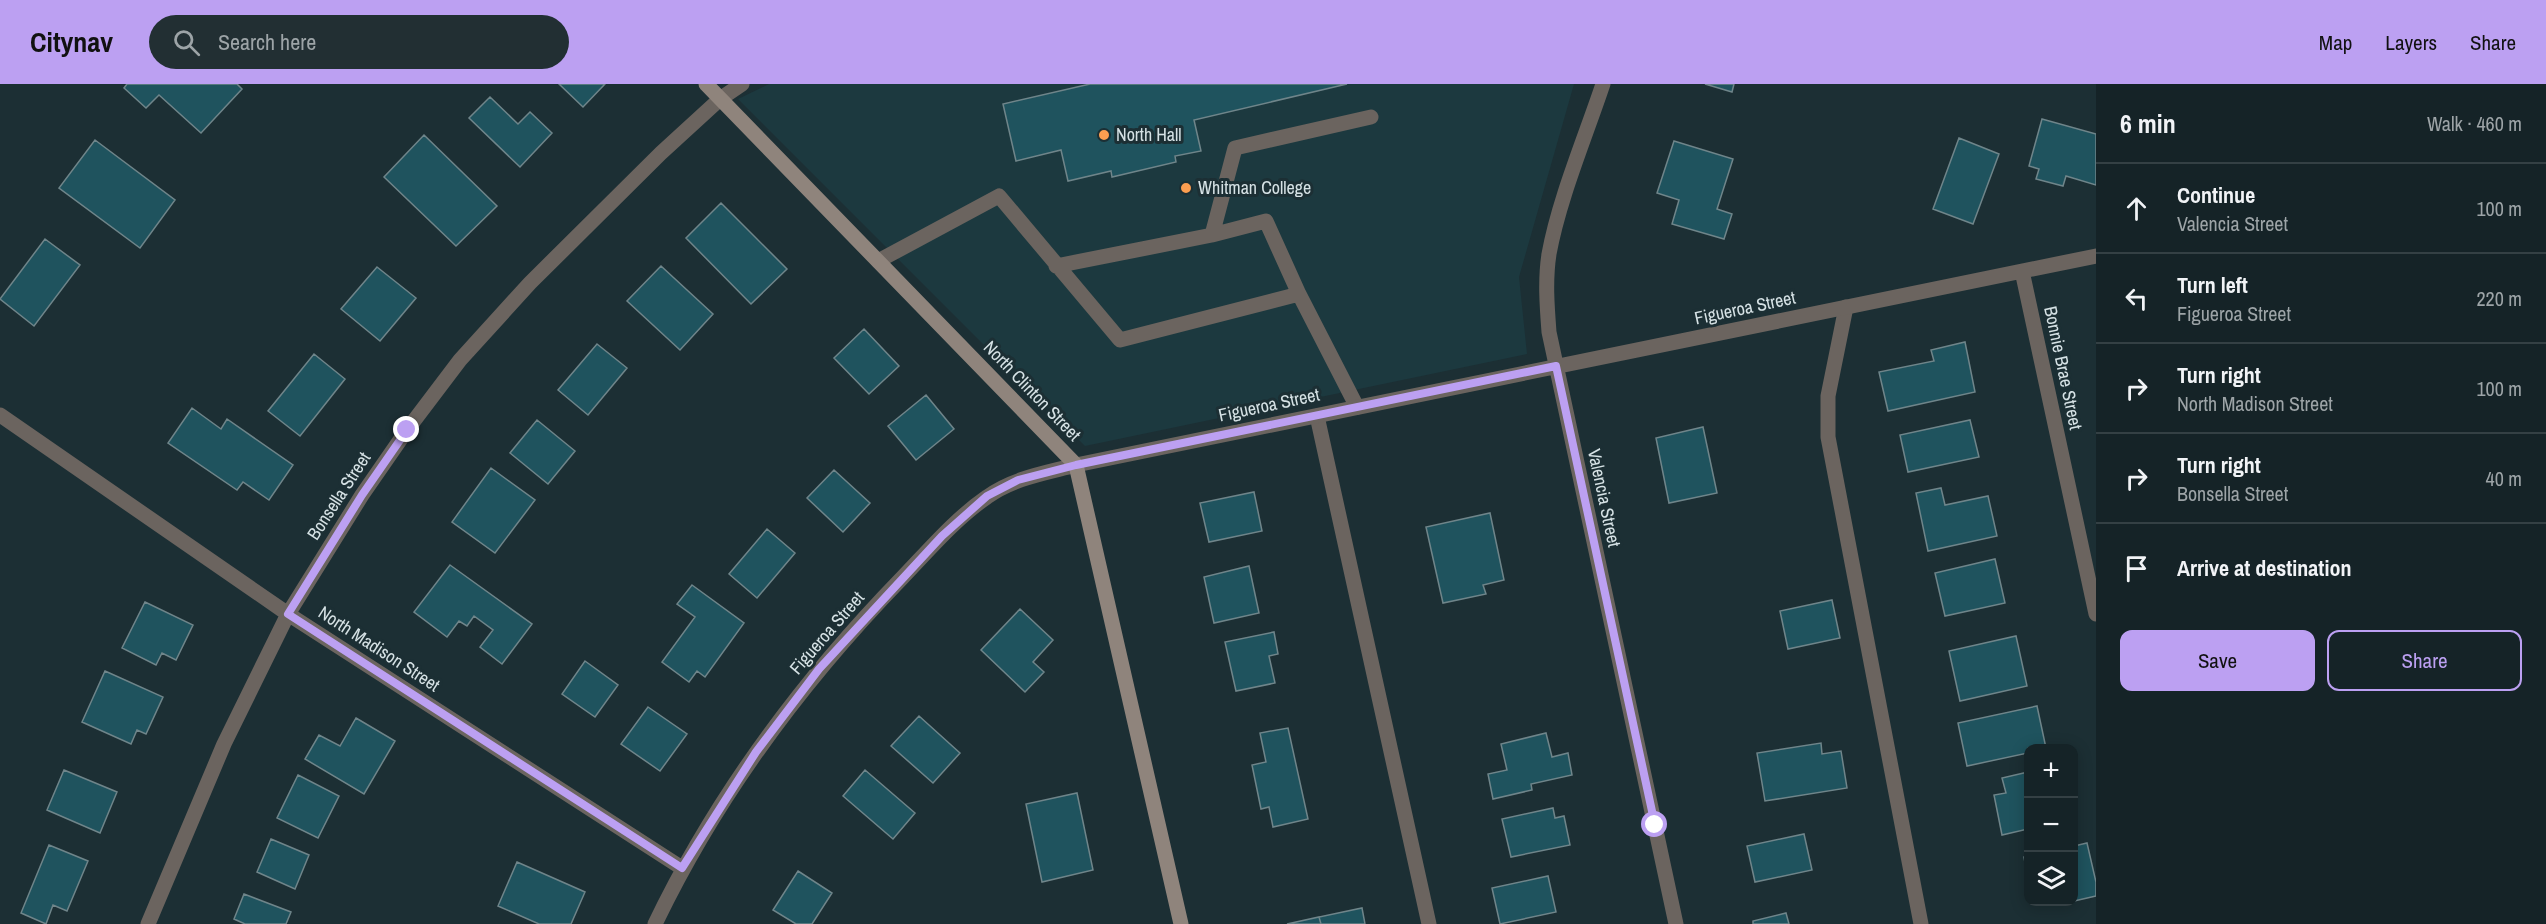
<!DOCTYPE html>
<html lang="en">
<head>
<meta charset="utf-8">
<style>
	body { margin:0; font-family:"Archivo Narrow",sans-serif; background:#222f33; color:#f1f3f6 }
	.controls { position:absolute; right:18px; bottom:18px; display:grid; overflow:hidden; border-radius:12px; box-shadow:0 3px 15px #0003 }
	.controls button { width:54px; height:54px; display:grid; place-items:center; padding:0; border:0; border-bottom:2px solid #344044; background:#152327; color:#f1f3f6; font:30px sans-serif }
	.stop { position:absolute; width:18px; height:18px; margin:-14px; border:4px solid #bca0f2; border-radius:50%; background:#fff }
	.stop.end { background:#bca0f2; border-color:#fff; box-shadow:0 2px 6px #0008 }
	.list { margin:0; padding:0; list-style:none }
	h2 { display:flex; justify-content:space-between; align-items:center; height:78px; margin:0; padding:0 24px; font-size:26px }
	h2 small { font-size:20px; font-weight:400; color:#9da4a7 }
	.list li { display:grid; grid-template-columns:39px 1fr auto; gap:18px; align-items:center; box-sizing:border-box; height:90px; padding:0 24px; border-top:2px solid #344044 }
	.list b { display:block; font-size:22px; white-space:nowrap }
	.list p { margin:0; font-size:20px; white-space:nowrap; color:#9da4a7 }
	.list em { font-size:20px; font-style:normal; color:#9da4a7 }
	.actions { display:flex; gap:12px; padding:18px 24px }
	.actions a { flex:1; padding:14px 0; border:2px solid #bca0f2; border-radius:12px; text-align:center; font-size:21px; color:#bca0f2 }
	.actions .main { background:#bca0f2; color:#111 }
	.icon { flex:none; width:33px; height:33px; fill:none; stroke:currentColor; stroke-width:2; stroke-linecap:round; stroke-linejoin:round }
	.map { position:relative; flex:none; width:2096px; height:840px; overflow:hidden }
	header { display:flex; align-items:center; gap:36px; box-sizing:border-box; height:84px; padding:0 30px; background:#bca0f2; color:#111 }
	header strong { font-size:28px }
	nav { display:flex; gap:33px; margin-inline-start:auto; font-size:21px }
	.search { width:420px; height:54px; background:#222f33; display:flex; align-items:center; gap:15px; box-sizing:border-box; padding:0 21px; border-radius:33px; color:#9da4a7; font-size:22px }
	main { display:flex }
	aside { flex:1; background:#152327 }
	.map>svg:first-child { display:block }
</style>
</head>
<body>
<header>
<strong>Citynav</strong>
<div class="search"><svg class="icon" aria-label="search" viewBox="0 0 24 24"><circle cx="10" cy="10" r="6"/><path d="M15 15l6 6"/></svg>Search here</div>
<nav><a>Map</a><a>Layers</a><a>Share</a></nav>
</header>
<main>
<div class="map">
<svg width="2096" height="840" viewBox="0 0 2096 840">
	<rect width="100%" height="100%" fill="#1c2f34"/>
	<path fill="#1c393f" d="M769 0H1574L1519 193 1527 270 1085 362 738 15Z"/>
	<path fill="#1f535e" stroke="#6f858a" stroke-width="1.5" d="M127 0H237L242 5 201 49 159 11 146 24 124 4Z
		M559 0H605L583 23Z
		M1090 0H1347L1194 36 1201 67 1175 72 1176 78 1112 93 1111 87 1068 97 1061 66 1016 77 1003 20Z
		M1705 0H1734L1732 8Z
		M490 13 518 40 530 28 552 49 520 83 469 34Z
		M2042 35 2096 50V101L2066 92 2063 102 2036 95 2039 85 2029 82Z
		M424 51 497 122 456 162 384 93Z
		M1959 54 1999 70 1973 140 1933 125Z
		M95 56 175 116 140 164 59 104Z
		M1674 57 1733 75 1717 125 1732 130 1724 155 1672 140 1679 116 1657 109Z
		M721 119 787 185 751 220 686 154Z
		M45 155 80 181 34 242 0 215Z
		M661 182 713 230 680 266 627 217Z
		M377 183 416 214 380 257 341 225Z
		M864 245 899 282 869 310 834 274Z
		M1965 258 1975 308 1888 327 1879 288 1934 277 1931 266Z
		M597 260 627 284 588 331 558 306Z
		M314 270 345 295 300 352 268 327Z
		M926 311 954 345 916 376 888 342Z
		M192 324 221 345 227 335 293 381 269 416 243 398 237 406 168 359Z
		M537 336 575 367 548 400 510 369Z
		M1970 336 1979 373 1908 388 1900 351Z
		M1703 343 1717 409 1669 419 1656 354Z
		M491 384 535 416 495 469 452 438Z
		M834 386 870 419 843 448 807 414Z
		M1941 404 1945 421 1988 412 1997 452 1928 467 1916 409Z
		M1254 408 1262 447 1209 458 1200 419Z
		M1490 429 1504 496 1483 501 1486 510 1443 519 1426 443Z
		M767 445 795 469 757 514 729 490Z
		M1995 475 2005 519 1945 532 1935 489Z
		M450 481 532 540 502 580 480 563 493 546 474 532 467 542 459 537 447 553 414 528Z
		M1249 482 1259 529 1214 539 1204 493Z
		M692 501 744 539 705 593 697 587 689 598 662 578 695 533 677 520Z
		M1832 516 1840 554 1788 565 1780 527Z
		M145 518 193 541 176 576 162 569 156 581 122 564Z
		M1020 525 1053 556 1033 578 1044 588 1025 608 981 566Z
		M1274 548 1278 570 1269 572 1275 599 1236 607 1225 558Z
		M2016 552 2027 602 1960 617 1949 567Z
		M585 577 618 601 595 633 562 610Z
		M105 587 163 613 146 650 137 646 131 660 82 638Z
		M2037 622 2046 664H2028V669L1967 682 1958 639Z
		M648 623 687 650 660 687 621 660Z
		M919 632 960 669 933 699 891 662Z
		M356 634 395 657 364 710 305 675 319 651 340 662Z
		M1288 644 1308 735 1273 743 1269 723 1261 725 1252 681 1266 678 1260 649Z
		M1546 649 1552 673 1568 669 1572 691 1531 700 1532 706 1493 715 1488 690 1507 686 1501 660Z
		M1821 659 1822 670 1841 667 1847 704 1765 717 1757 669Z
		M64 686 117 708 100 749 47 726Z
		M865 686 915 729 893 755 843 712Z
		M2028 688V745L2002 751 1994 711 2006 709 2002 694Z
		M298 691 339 712 318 754 277 734Z
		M1077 709 1093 786 1042 798 1026 720Z
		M1553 724 1555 734 1564 732 1570 761 1511 773 1502 735Z
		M1804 750 1812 786 1755 798 1747 762Z
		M271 755 309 771 295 805 257 788Z
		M2087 759 2096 798V812L2074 817V762Z
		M49 761 88 777 67 827 53 821 46 840 21 829Z
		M2028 772V795L2024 773Z
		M517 778 585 808 571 840H539L498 822Z
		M798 787 832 809 812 840H796L773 826Z
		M1548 792 1556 828 1500 840 1492 804Z
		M244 810 291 828 286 840H245L234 835Z
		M1362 824 1365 840H1321L1319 833Z
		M1786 829 1789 840H1753V837Z
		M1319 833 1321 840H1287Z"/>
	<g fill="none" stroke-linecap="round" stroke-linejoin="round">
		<path stroke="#6b645f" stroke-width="15" d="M1212 151 1235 64 1371 33
			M878 177 999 112 1120 256 1299 210
			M1056 182 1212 151 1266 137 1299 210 1357 323
			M1846 223 1828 312V353L1921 840
			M1317 332 1429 840"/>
		<path stroke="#6b645f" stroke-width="15" d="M1603 0C1585 54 1559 115 1549 170 1545 196 1547 222 1549 248L1676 840
			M2022 187 2096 530
			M0 331 288 530 682 784
			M148 840 224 660 288 530 362 411 407 346 460 276 530 199 661 69 720 15 742 0
			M655 840C717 711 803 596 902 494 929 466 955 435 987 413 1013 394 1046 389 1076 381L2096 172"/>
		<path stroke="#8f847c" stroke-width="15" d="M706 0 1076 381 1181 840"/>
	</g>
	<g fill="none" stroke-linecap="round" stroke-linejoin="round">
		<path stroke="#bca0f2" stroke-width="8" d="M407 346 362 411 288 530 682 784 756 668 819 585 942 452 987 412 1018 396 1076 381 1556 282 1655 741"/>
	</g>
	<g fill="#fb9e50" stroke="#1c2f34" stroke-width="2">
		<circle cx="1104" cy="51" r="6"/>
		<circle cx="1186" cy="104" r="6"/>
	</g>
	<g text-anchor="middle" stroke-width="6" stroke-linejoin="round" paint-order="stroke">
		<g font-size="18" fill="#d6e2e5" stroke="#1c2f34" text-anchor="start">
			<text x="1116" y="57">North Hall</text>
			<text x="1198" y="110">Whitman College</text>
		</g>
		<g font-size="18" fill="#d6e2e5" stroke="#1c2f34">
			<text transform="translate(1745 224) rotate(-12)" y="6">Figueroa Street</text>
			<text transform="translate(2063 284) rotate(78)" y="6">Bonnie Brae Street</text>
			<text transform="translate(1032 307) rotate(46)" y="6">North Clinton Street</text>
			<text transform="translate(1269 321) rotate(-12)" y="6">Figueroa Street</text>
			<text transform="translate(339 412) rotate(-57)" y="6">Bonsella Street</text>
			<text transform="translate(1604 414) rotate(78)" y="6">Valencia Street</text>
			<text transform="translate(827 549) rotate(-49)" y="6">Figueroa Street</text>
			<text transform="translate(379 565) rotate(33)" y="6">North Madison Street</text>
		</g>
	</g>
</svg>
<div class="controls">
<button>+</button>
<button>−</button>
<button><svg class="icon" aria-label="layers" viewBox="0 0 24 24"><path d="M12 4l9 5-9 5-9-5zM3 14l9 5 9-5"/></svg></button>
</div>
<div class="stop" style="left:1655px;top:741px"></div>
<div class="stop end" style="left:407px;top:346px"></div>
</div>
<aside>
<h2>6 min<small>Walk · 460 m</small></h2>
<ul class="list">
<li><svg class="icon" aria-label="ahead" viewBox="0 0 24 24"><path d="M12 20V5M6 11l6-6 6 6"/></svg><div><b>Continue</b><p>Valencia Street</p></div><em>100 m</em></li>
<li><svg class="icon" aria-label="left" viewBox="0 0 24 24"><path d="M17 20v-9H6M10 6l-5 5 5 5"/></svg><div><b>Turn left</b><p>Figueroa Street</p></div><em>220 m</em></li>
<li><svg class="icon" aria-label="right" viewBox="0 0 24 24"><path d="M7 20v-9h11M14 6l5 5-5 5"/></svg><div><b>Turn right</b><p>North Madison Street</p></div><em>100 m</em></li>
<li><svg class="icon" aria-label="right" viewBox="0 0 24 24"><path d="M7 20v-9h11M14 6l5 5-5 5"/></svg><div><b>Turn right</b><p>Bonsella Street</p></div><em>40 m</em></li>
<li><svg class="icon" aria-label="arrive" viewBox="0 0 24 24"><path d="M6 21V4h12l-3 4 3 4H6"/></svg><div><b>Arrive at destination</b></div></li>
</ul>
<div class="actions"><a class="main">Save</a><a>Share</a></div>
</aside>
</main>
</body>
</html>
